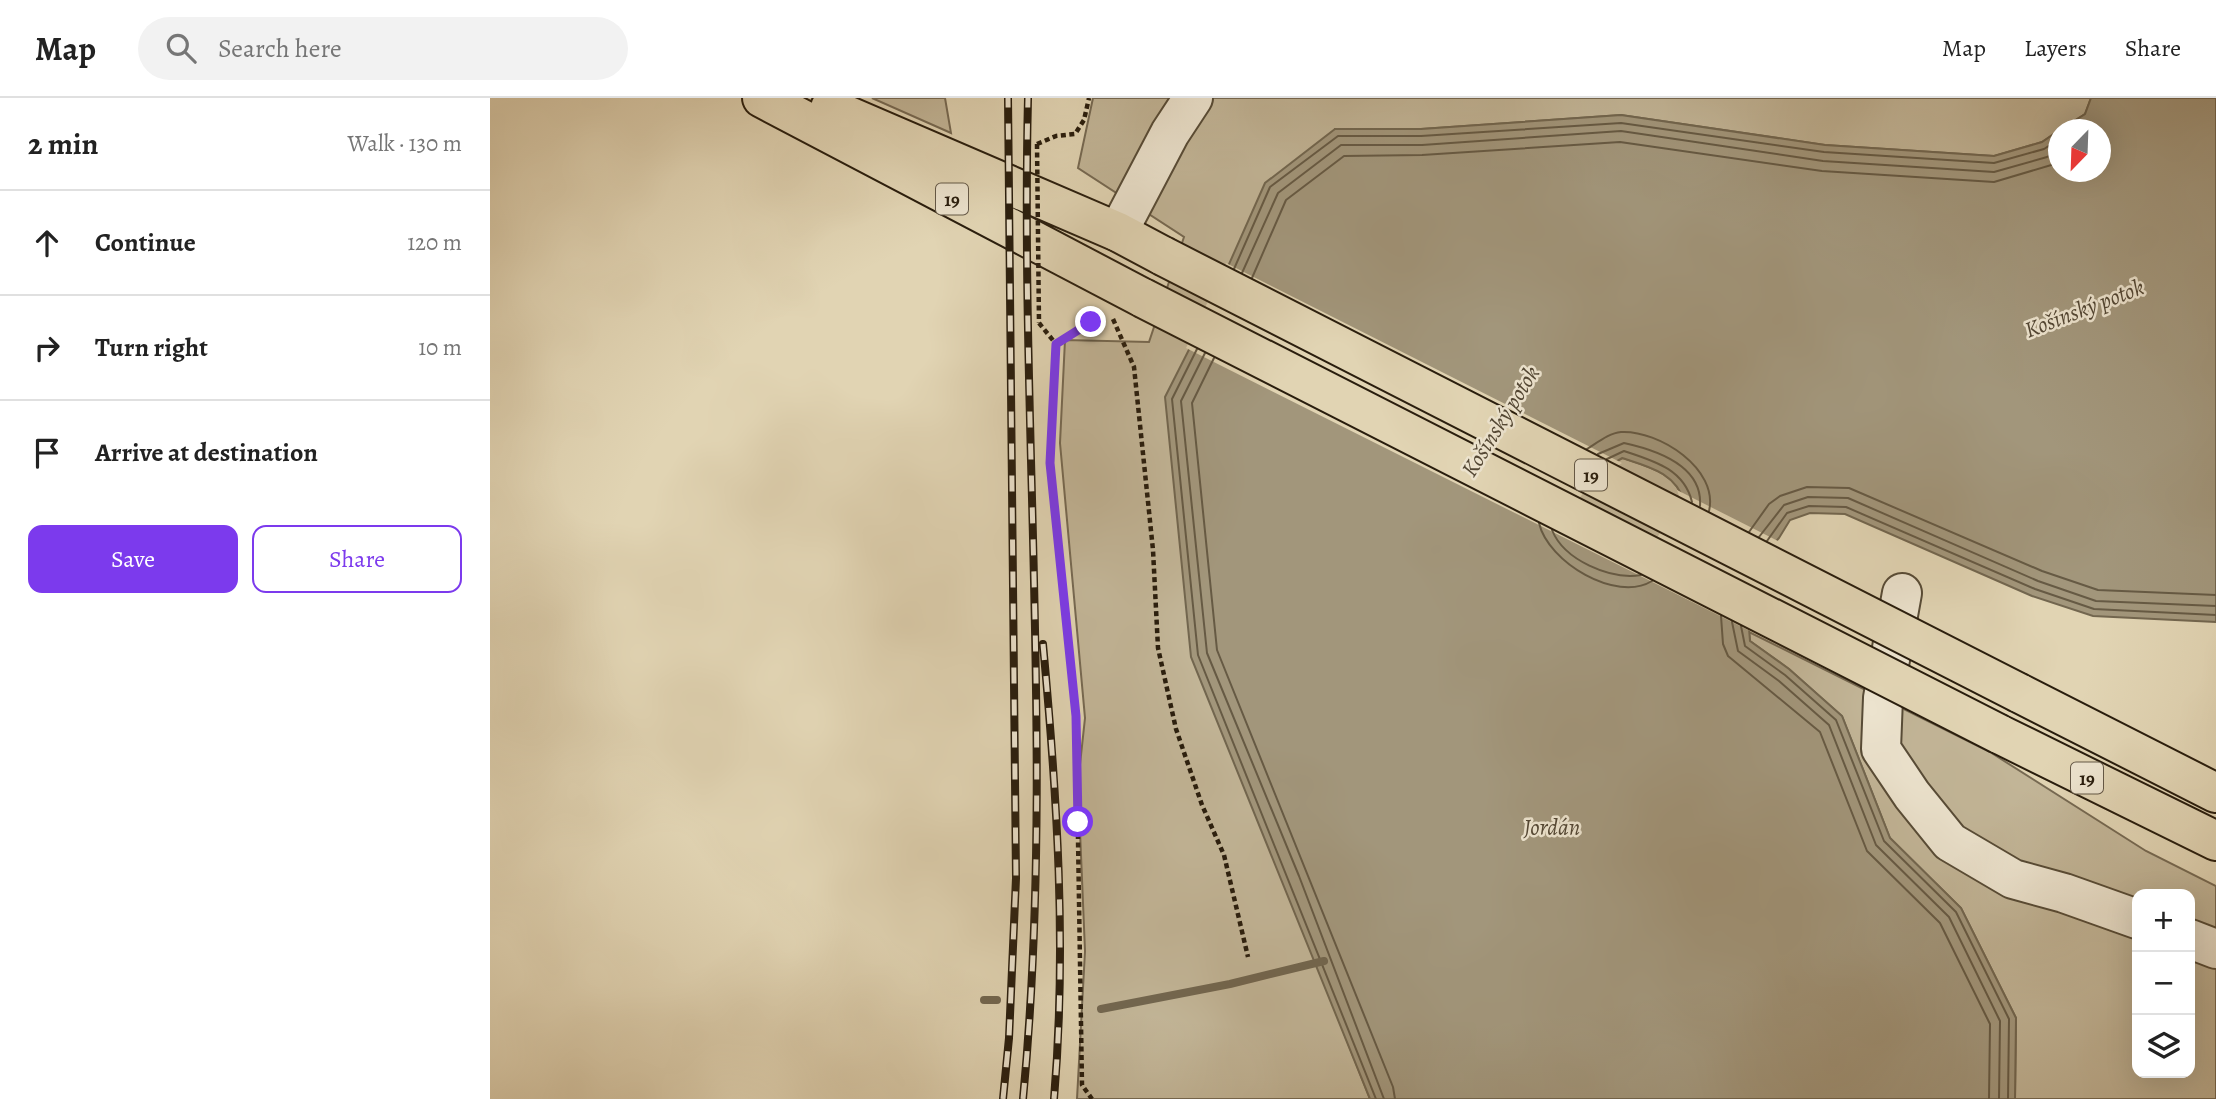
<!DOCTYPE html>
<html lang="en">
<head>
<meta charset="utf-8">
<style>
	body { margin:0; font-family:Alegreya,serif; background:#f2f2f2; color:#222 }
	.controls { position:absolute; right:21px; bottom:21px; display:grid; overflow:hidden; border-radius:14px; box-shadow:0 7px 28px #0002 }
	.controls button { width:63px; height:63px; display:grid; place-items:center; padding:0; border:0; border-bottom:2px solid #e0e0e0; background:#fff; color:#222; font:35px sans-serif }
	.compass { position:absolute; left:1558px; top:21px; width:63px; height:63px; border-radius:50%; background:#fff; box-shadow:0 7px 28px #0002; rotate:203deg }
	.stop { position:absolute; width:21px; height:21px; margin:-16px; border:5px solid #7c3aed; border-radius:50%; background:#fff }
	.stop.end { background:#7c3aed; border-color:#fff; box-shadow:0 2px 7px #0008 }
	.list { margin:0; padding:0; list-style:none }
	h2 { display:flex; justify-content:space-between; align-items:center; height:91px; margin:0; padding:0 28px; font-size:30px }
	h2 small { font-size:23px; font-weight:400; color:#767676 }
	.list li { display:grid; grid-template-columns:46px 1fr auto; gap:21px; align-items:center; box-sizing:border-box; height:105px; padding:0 28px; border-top:2px solid #e0e0e0 }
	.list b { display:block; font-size:26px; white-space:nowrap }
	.list em { font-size:23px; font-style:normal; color:#767676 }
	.actions { display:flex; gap:14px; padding:21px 28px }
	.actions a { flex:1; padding:16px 0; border:2px solid #7c3aed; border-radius:14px; text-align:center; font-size:24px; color:#7c3aed }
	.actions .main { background:#7c3aed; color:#fff }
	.icon { flex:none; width:38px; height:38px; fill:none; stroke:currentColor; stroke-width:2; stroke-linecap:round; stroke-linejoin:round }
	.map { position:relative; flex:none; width:1726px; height:1001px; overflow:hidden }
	header { display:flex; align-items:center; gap:42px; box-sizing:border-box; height:98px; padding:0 35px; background:#fff; border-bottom:2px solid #e0e0e0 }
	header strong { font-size:33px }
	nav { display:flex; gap:38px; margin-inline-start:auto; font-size:24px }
	.search { width:490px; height:63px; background:#f2f2f2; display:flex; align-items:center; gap:18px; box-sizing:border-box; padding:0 24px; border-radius:38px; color:#767676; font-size:26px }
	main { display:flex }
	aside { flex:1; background:#fff }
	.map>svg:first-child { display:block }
</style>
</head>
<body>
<header>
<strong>Map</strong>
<div class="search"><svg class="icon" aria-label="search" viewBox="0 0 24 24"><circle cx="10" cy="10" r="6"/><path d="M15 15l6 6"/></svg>Search here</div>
<nav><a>Map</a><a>Layers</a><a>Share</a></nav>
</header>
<main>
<aside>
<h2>2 min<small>Walk · 130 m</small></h2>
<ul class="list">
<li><svg class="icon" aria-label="ahead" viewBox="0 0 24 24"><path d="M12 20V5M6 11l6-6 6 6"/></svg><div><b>Continue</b></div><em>120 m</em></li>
<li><svg class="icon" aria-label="right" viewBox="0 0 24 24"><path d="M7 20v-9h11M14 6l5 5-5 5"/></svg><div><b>Turn right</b></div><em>10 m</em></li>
<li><svg class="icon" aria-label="arrive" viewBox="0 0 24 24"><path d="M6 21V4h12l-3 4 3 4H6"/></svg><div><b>Arrive at destination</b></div></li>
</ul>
<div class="actions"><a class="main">Save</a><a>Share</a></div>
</aside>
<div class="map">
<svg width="1726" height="1001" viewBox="0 0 1726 1001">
	<rect width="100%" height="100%" fill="#e1d4b3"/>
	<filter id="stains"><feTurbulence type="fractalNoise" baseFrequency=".00286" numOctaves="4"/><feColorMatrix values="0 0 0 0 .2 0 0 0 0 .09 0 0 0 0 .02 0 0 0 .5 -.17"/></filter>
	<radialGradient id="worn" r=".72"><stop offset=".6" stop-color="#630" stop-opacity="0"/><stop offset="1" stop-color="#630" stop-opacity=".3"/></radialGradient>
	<path fill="#c2b597" stroke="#766952" stroke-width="2" fill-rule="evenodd" d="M382 0H455L461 35Z
		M603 0H1601L1595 16 1552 44 1504 58 1335 47 1131 17 931 31H845L794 784 880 1001H587L595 853 588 685 595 620 570 345 575 242 659 244 694 139 588 70Z
		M1133 360C1160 369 1186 375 1195 405L1164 449 1082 404 1108 374Z
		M1259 534 1500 654 1656 753 1726 788V1001H1525L1526 920 1471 810 1400 740 1352 618 1299 571 1260 543ZM1647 796H1700V975H1647Z"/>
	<path fill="#a2967b" stroke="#72664f" stroke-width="2" fill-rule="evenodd" d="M1601 0H1726V524L1603 518 1542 498 1355 416 1320 415 1300 422 1289 440 1255 479 1260 543 1299 571 1352 618 1400 740 1471 810 1526 920 1525 1001H880L701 559 675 299 716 218 775 85 845 31H931L1131 17 1335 47 1504 58 1552 44 1568 33V74H1610V32L1571 31 1595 16ZM1132 360C1160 369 1186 375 1195 405L1164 449 1082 404 1108 374Z"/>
	<path fill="#e1d4b3" d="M736 165 1132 365 1100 386 1085 406 1162 447 1191 404 1187 392 1290 444 1258 480 1262 534 696 250Z"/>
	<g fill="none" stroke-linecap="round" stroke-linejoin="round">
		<path stroke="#665a44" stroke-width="2" d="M744 171 780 89 848 38H931L1131 25 1334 54 1504 65 1554 51 1568 42
			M752 175 788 95 851 47H932L1131 33 1333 63 1504 74 1557 59 1568 52
			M762 180 796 102 854 58 932 57 1130 44 1332 73 1504 84 1568 65
			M707 251 682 301 708 557 886 1001
			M715 255 691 303 717 555 809 778 894 1001
			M724 260 702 305 727 552 903 989 905 1001
			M1097 351C1107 345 1119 335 1131 334 1169 332 1229 371 1219 413
			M1108 356 1134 345C1166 352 1213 368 1210 408
			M1117 361 1134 353C1164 363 1194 371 1202 404
			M1049 425C1058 464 1126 505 1162 483
			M1062 432C1074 462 1120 482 1151 477
			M1259 434 1279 406 1290 398 1317 389 1359 390 1552 473 1608 492 1726 497
			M1269 439 1294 407 1318 399 1358 400 1548 483 1606 503 1726 508
			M1277 443 1297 415 1319 408 1356 409 1545 491 1604 511 1726 517
			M1231 518 1233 546 1238 558 1330 634 1377 753 1450 825 1500 926 1499 1001
			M1242 524 1248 553 1289 583 1339 627 1386 747 1459 819 1510 923 1509 1001
			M1251 528 1255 548 1295 577 1346 622 1394 743 1466 814 1519 921 1518 1001"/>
		<path stroke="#72664f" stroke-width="8" d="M494 902H507
			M611 911 740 886 834 863"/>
		<defs>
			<path id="minor" d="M628 134 680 35 703 0
				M1412 495 1393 600 1391 651 1422 697 1460 744 1523 781 1574 795 1647 821
				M1700 841 1726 851"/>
			<path id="major" d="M272 0 653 200
				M340 10 628 134 673 158
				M1529 595 1726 695
				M1509 636 1726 743"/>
		</defs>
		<use href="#minor" stroke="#574b36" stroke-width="42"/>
		<use href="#major" stroke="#291d0d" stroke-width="42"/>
		<path stroke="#291d0d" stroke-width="4.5" stroke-dasharray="5 3.5" stroke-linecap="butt" d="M547 46 566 38 585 36 594 22 599 0
			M623 221 644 269 663 452 668 550 686 631 712 707 734 757 758 859
			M549 225 566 246 560 365 586 618 592 987 602 1001
			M566 246 612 216"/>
		<use href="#minor" stroke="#ece3ce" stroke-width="38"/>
		<use href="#major" stroke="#e1d4b3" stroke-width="38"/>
		<defs>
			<path id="rail" d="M553 546C567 698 577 848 564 1001
				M513 1001 519 940 526 780 518 0
				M533 1001C565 668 530 333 538 0"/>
		</defs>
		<use href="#rail" stroke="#291d0d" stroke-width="8"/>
		<use href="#rail" stroke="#ece3ce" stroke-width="5" stroke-dasharray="16" stroke-linecap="butt"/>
		<defs>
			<path id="major-bridge" d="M673 158 1529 595
				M653 200 1509 636"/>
		</defs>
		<use href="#major-bridge" stroke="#291d0d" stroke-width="42" stroke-linecap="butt"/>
		<path stroke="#291d0d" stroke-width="4.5" stroke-dasharray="5 3.5" stroke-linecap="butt" d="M547 46 549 225"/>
		<use href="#major-bridge" stroke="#e1d4b3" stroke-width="38"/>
	</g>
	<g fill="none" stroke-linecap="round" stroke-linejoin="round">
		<path stroke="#7c3aed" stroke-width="9" d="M588 724 586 618 560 365 566 246 601 224"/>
	</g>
	<g text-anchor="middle" stroke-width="5" stroke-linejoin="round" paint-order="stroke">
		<g fill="#ece3ce" stroke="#645847" stroke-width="2">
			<rect x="446" y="85.5" width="32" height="31" rx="5"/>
			<rect x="1085" y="361.5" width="32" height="31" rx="5"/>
			<rect x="1581" y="664.5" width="32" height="31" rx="5"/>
		</g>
		<g font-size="19" font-weight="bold" fill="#291d0d">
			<text x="462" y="108">19</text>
			<text x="1101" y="384">19</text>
			<text x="1597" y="687">19</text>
		</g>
		<g font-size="23" font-style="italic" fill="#534734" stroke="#ece3ce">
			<text transform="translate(1594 210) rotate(-21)" y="8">Košínský potok</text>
			<text transform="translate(1010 323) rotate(-58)" y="8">Košínský potok</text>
			<text x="1062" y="737">Jordán</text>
		</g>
	</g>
	<rect width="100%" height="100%" filter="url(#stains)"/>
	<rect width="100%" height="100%" fill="url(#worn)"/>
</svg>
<div class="controls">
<button>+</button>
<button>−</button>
<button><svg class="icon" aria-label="layers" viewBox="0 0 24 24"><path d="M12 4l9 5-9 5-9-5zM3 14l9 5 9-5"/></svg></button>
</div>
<svg class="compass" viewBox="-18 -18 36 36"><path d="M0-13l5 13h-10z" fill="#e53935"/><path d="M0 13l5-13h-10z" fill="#767676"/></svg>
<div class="stop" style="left:588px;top:724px"></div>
<div class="stop end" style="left:601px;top:224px"></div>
</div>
</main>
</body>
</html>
